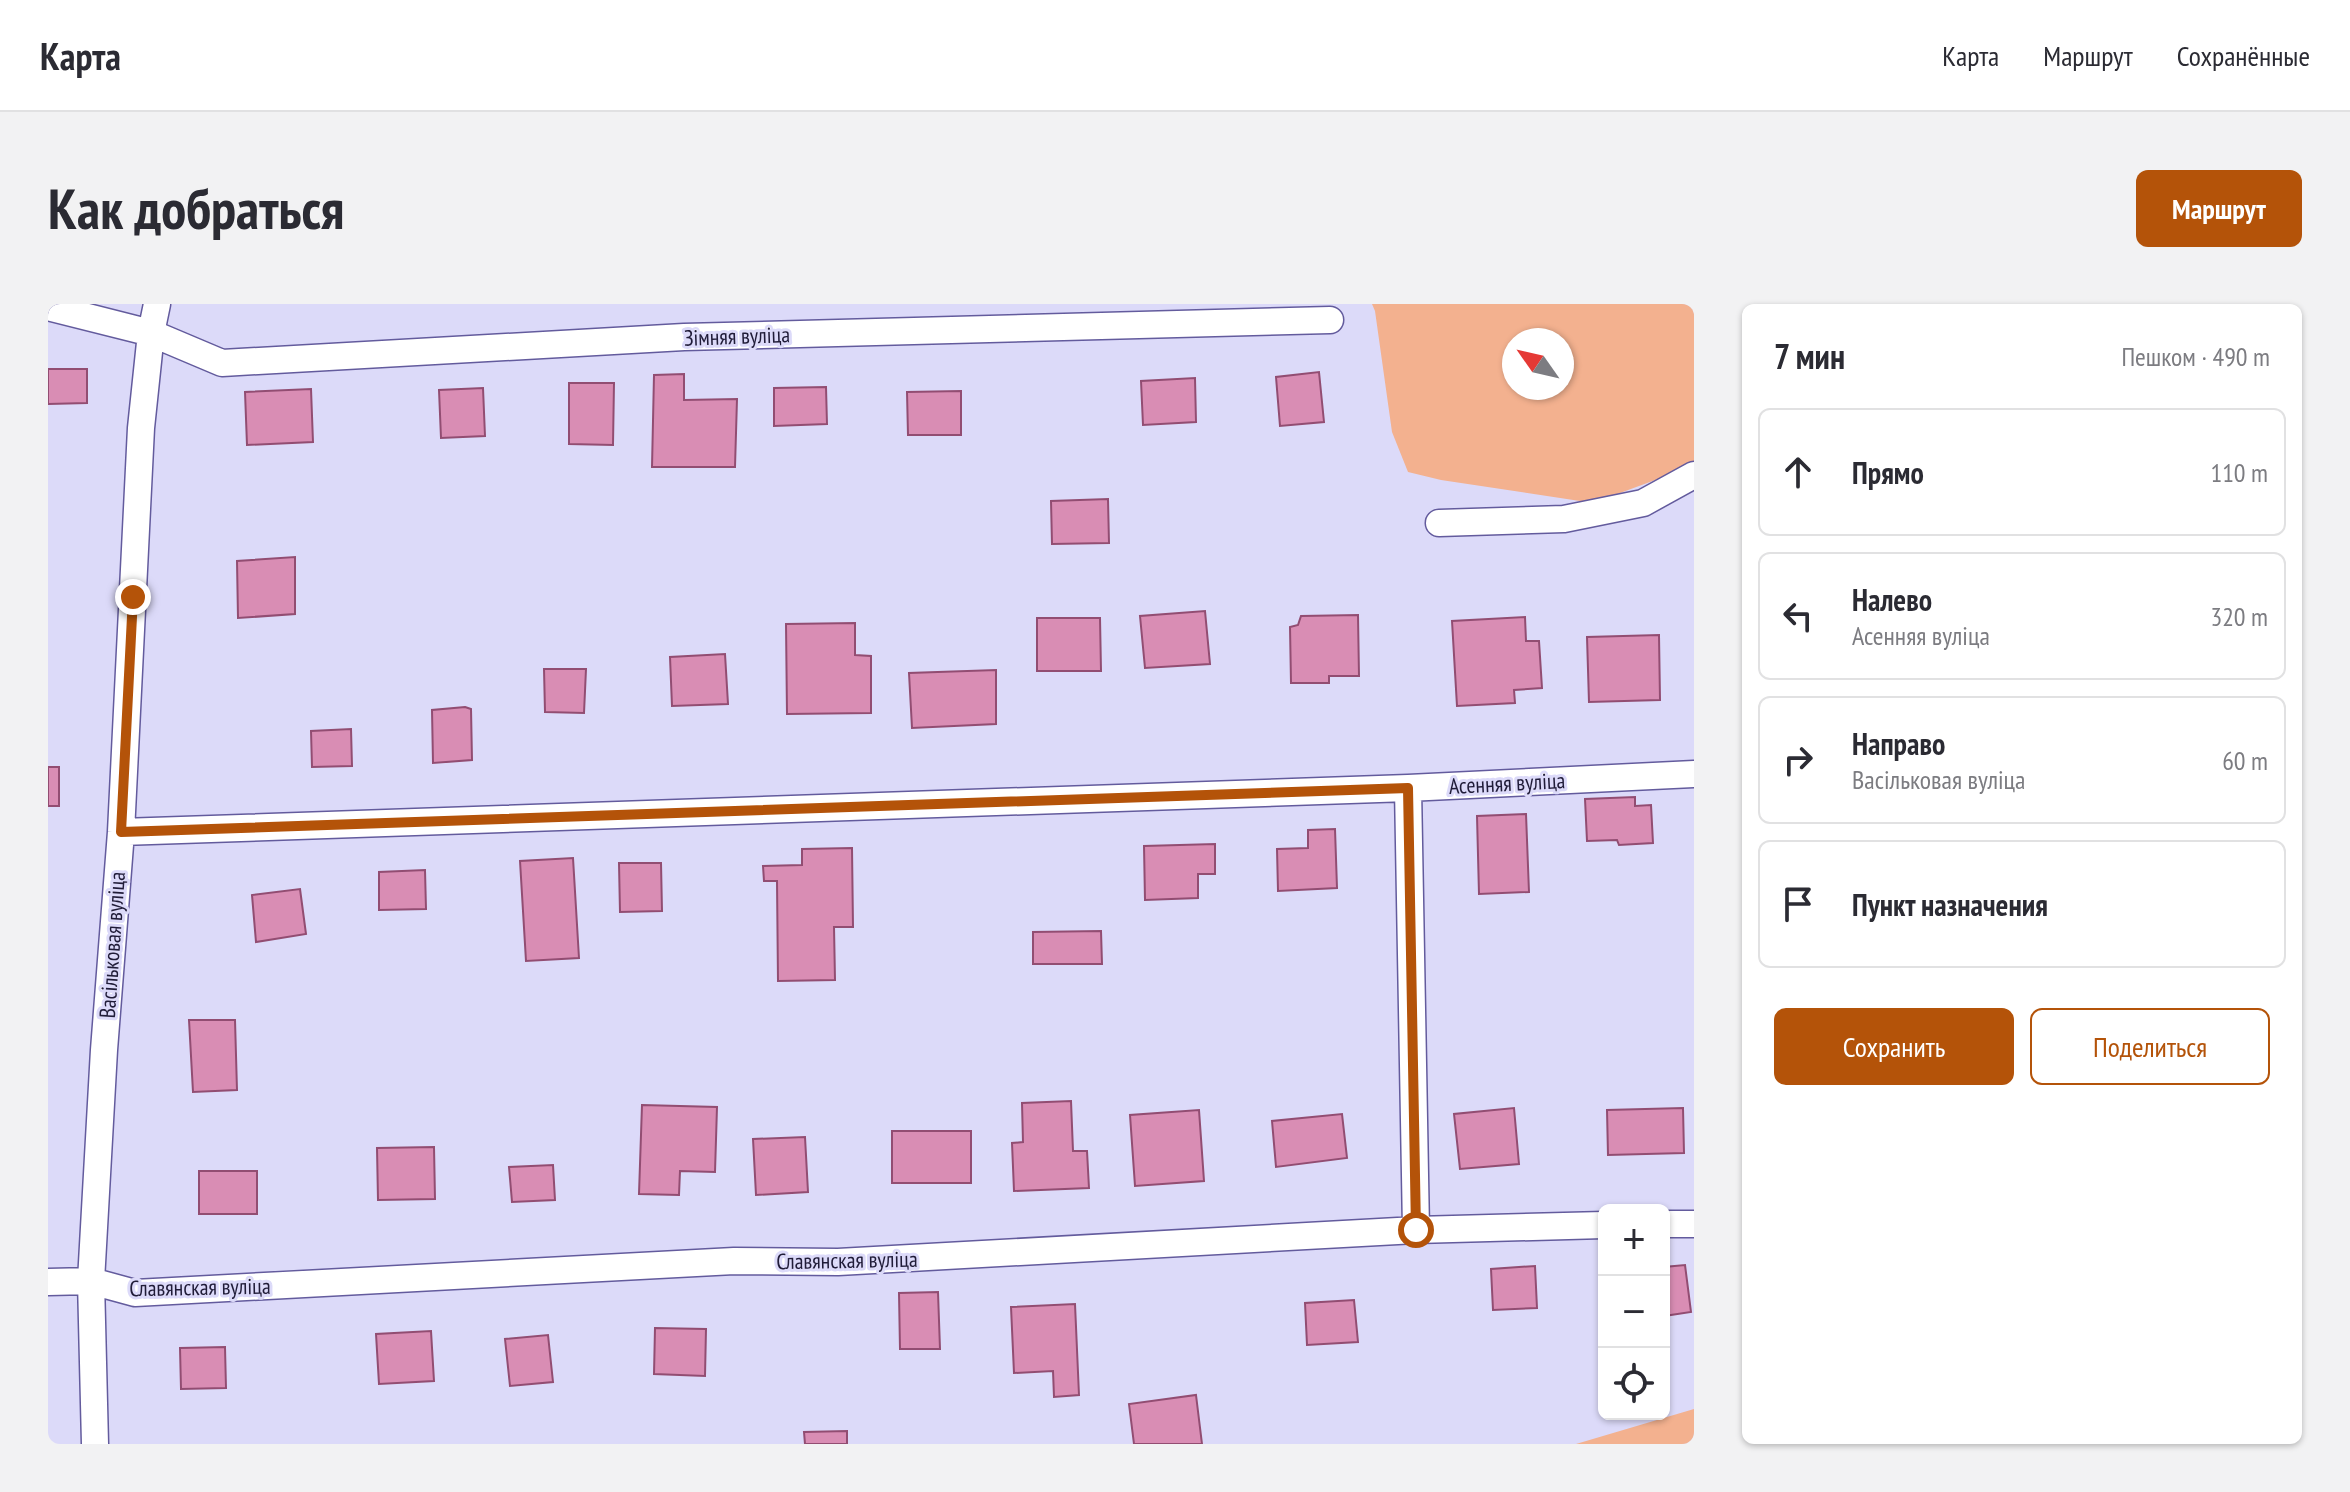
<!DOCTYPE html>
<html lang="ru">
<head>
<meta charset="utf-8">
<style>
	body { margin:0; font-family:"PT Sans Narrow",sans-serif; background:#f2f2f3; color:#2b2b33 }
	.controls { position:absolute; right:24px; bottom:24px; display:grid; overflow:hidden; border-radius:12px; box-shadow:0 2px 6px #0004 }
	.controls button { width:72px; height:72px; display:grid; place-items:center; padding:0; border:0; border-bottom:2px solid #e1e1e2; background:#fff; color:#2b2b33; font:40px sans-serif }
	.compass { position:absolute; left:1454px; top:24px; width:72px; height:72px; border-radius:50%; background:#fff; box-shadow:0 2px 6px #0004; rotate:304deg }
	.stop { position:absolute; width:24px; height:24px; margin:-18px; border:6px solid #b45309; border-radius:50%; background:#fff }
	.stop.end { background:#b45309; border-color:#fff; box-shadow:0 2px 8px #0008 }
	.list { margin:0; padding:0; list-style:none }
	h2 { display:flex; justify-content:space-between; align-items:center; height:104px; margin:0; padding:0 32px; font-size:34px }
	h2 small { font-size:26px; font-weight:400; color:#7c7c81 }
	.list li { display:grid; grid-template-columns:52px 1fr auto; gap:24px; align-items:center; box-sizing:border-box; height:128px; margin:0 16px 16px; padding:0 16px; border:2px solid #e1e1e2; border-radius:12px }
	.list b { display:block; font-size:30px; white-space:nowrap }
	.list p { margin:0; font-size:26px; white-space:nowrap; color:#7c7c81 }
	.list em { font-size:26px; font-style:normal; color:#7c7c81 }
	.actions { display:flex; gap:16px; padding:24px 32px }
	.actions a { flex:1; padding:18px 0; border:2px solid #b45309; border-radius:12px; text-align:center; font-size:28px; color:#b45309 }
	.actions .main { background:#b45309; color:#fff }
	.icon { flex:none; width:44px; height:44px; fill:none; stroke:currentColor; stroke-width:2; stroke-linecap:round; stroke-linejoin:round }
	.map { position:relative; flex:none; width:1646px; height:1140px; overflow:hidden; border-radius:12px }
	header { display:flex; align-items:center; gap:48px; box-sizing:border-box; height:112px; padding:0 40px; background:#fff; border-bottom:2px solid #e1e1e2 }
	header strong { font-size:38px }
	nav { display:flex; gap:44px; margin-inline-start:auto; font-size:28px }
	.intro { display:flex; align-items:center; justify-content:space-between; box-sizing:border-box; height:192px; padding:0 48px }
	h1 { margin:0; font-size:56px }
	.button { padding:20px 36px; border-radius:12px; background:#b45309; color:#fff; font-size:28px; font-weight:700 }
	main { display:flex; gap:48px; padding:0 48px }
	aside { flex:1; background:#fff; border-radius:12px; box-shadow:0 2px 6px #0004 }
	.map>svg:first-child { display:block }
</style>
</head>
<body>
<header>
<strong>Карта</strong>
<nav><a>Карта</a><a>Маршрут</a><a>Сохранённые</a></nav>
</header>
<div class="intro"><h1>Как добраться</h1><a class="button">Маршрут</a></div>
<main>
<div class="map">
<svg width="1646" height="1140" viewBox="0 0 1646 1140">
	<rect width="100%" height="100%" fill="#dcdaf9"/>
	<path fill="#f3b18f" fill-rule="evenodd" d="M1324 0H1646V157L1637 165 1545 199 1393 176 1360 168 1344 128 1327 7ZM1466 36H1514V84H1466Z
		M1646 1105V1140H1528Z"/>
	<path fill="#d98db4" stroke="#924d72" stroke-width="2" d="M0 65H39V99L0 100Z
		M1271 68 1276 118 1232 122 1228 73Z
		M636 70V96L689 95 687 163H604L606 71Z
		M1147 74 1148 118 1095 121 1093 77Z
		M521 79H566L565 141 521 140Z
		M778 83 779 120 726 122V84Z
		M435 84 437 132 393 134 391 86Z
		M263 85 265 138 199 141 197 88Z
		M913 87V131H860L859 88Z
		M1060 195 1061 239 1004 240 1003 197Z
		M247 253V310L190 314 189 257Z
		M1157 307 1162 360 1097 364 1092 312Z
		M1310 311 1311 372H1281V379H1243L1242 323 1250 321 1253 312Z
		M1477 313 1478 337H1491L1494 384 1466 386 1467 399 1409 402 1404 317Z
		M989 314H1052L1053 367H989Z
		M807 319V351L823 352V409L739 410 738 320Z
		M1611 331 1612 396 1541 398 1539 333Z
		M677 350 680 400 624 402 622 353Z
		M496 365H538L536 409 497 408Z
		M948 366V420L864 424 861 369Z
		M417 403 423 405 424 456 385 459 384 406Z
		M303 425 304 462 264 463 263 427Z
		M0 463H11V502H0Z
		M1587 493V502L1603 501 1605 539 1571 541 1569 536 1539 537 1537 495Z
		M1478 510 1481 588 1431 590 1429 512Z
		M1287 525 1289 584 1230 587 1229 545 1260 544V526Z
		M1167 540V570H1150V594L1097 596 1096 542Z
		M804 544 805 623H786L787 676 730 677 729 577H716L715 562 754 561V545Z
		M525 554 531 654 478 657 472 557Z
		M571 559H613L614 607 572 608Z
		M377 566 378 605 331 606V568Z
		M252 585 258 630 208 638 204 591Z
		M1053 627 1054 660H985V628Z
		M141 716H187L189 786 145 788Z
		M1023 797 1025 847H1039L1041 884 966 887 964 839 975 838 974 799Z
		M594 801 669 803 667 868 632 867 631 891 591 890Z
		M1466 804 1471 860 1412 865 1406 810Z
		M1635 804 1636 849 1560 851 1559 806Z
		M1151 806 1156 877 1087 882 1082 811Z
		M1294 810 1299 854 1228 863 1224 817Z
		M844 827H923V879H844Z
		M757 833 760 888 708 891 705 835Z
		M386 843 387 895 330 896 329 844Z
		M505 861 507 896 464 898 461 863Z
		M151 867H209V910H151Z
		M1637 961 1643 1008 1616 1012V963Z
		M1487 962 1489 1004 1445 1006 1443 965Z
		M890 988 892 1045H852L851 989Z
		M1306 996 1310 1038 1259 1041 1257 999Z
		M1027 1000 1031 1091 1006 1093 1005 1067 966 1069 963 1003Z
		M607 1024 658 1025 657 1072 606 1070Z
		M383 1027 386 1077 331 1080 328 1030Z
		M500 1031 505 1078 462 1082 457 1035Z
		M177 1043 178 1084 133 1085 132 1044Z
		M1148 1091 1154 1140H1086L1081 1100Z
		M799 1127V1140H757L756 1128Z"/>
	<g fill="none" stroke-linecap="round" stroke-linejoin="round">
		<defs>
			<path id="minor" d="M0 3 103 29 174 59 636 33 1282 16
				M1391 219 1516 215 1595 199 1646 171
				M1360 484 1368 926
				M73 528 1360 484 1646 470
				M1616 920H1646
				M0 978 43 977 87 989 686 957 790 958 1368 926 1556 921
				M47 1140 43 977 56 746 73 528 93 124 103 29 109 0"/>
		</defs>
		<use href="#minor" stroke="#635b9d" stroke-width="29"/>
		<use href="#minor" stroke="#fff" stroke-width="26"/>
	</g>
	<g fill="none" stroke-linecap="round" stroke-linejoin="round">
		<path stroke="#b45309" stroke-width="10" d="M85 293 73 528 1360 484 1368 926"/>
	</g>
	<g text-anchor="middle" stroke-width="6" stroke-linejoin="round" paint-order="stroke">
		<g font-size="22" fill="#201c38" stroke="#dcdaf9">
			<text transform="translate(689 32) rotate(-2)" y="8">Зімняя вуліца</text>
			<text transform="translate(1459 479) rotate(-3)" y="8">Асенняя вуліца</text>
			<text transform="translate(64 641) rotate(-86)" y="8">Васільковая вуліца</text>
			<text transform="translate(799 956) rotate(-1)" y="8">Славянская вуліца</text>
			<text transform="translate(152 983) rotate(-1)" y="8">Славянская вуліца</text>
		</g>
	</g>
</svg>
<div class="controls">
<button>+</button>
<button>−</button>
<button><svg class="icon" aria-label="locate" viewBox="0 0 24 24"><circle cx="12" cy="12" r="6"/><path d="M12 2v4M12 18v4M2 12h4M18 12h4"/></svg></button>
</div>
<svg class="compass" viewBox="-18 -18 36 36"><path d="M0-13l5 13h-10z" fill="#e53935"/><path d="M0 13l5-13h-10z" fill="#7c7c81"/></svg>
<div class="stop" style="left:1368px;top:926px"></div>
<div class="stop end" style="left:85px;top:293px"></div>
</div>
<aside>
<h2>7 мин<small>Пешком · 490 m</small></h2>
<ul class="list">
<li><svg class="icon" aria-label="ahead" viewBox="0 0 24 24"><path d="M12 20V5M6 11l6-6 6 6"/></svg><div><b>Прямо</b></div><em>110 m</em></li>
<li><svg class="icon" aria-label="left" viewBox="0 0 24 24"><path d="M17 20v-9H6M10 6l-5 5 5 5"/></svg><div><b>Налево</b><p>Асенняя вуліца</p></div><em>320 m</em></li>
<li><svg class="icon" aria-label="right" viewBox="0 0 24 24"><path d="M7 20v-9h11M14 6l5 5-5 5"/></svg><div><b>Направо</b><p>Васільковая вуліца</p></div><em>60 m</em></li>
<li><svg class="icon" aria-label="arrive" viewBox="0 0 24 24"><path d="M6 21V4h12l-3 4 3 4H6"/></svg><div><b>Пункт назначения</b></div></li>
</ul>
<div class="actions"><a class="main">Сохранить</a><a>Поделиться</a></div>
</aside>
</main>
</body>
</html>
